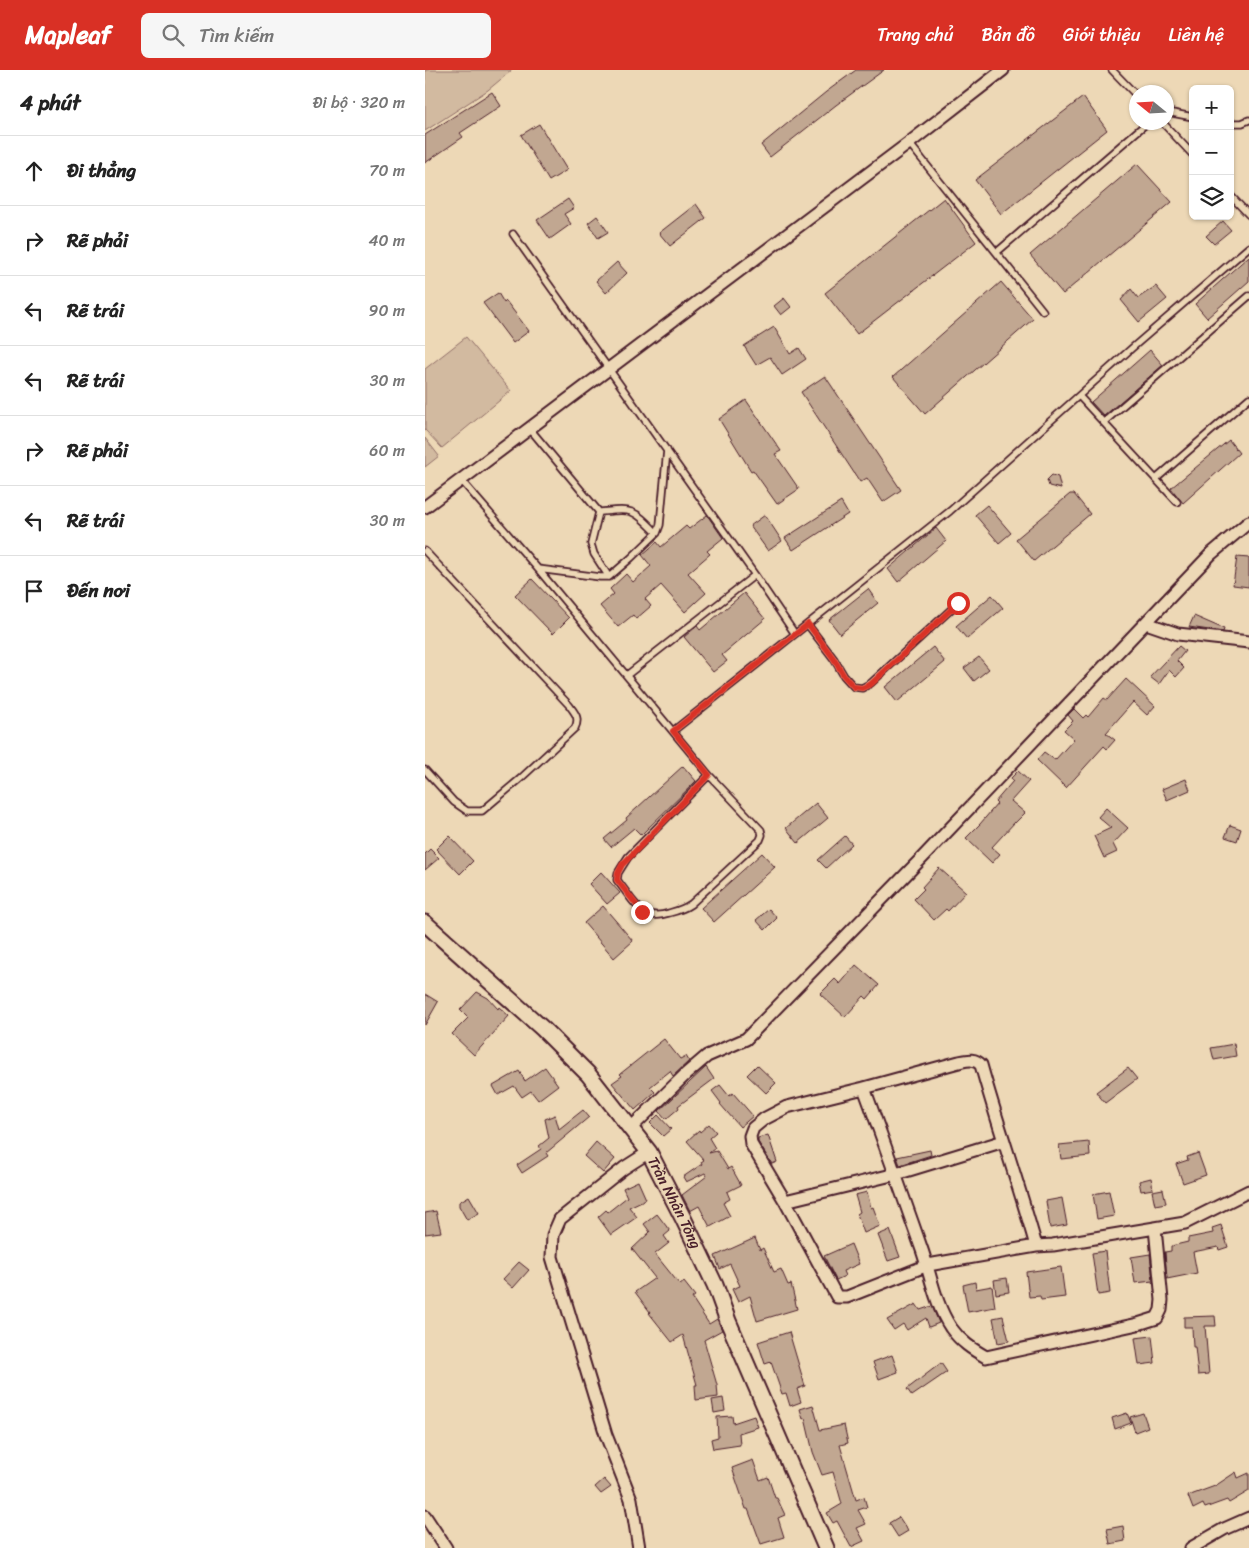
<!DOCTYPE html>
<html lang="vi">
<head>
<meta charset="utf-8">
<style>
	body { margin:0; font-family:Sriracha,sans-serif; background:#f6f6f6; color:#222 }
	.controls { position:absolute; right:15px; top:15px; display:grid; overflow:hidden; border-radius:8px; box-shadow:0 1px 4px #0004 }
	.controls button { width:45px; height:45px; display:grid; place-items:center; padding:0; border:0; border-bottom:1px solid #e0e0e0; background:#fff; color:#222; font:25px sans-serif }
	.compass { position:absolute; left:704px; top:15px; width:45px; height:45px; border-radius:50%; background:#fff; box-shadow:0 1px 4px #0004; rotate:288deg }
	.stop { position:absolute; width:15px; height:15px; margin:-11px; border:4px solid #d93025; border-radius:50%; background:#fff }
	.stop.end { background:#d93025; border-color:#fff; box-shadow:0 1px 5px #0008 }
	.list { margin:0; padding:0; list-style:none }
	h2 { display:flex; justify-content:space-between; align-items:center; height:65px; margin:0; padding:0 20px; font-size:21px }
	h2 small { font-size:16px; font-weight:400; color:#767676 }
	.list li { display:grid; grid-template-columns:32px 1fr auto; gap:15px; align-items:center; box-sizing:border-box; height:70px; padding:0 20px; border-top:1px solid #e0e0e0 }
	.list b { display:block; font-size:19px; white-space:nowrap }
	.list em { font-size:16px; font-style:normal; color:#767676 }
	.icon { flex:none; width:28px; height:28px; fill:none; stroke:currentColor; stroke-width:2; stroke-linecap:round; stroke-linejoin:round }
	.map { position:relative; flex:none; width:824px; height:1478px; overflow:hidden }
	header { display:flex; align-items:center; gap:30px; box-sizing:border-box; height:70px; padding:0 25px; background:#d93025; color:#fff }
	header strong { font-size:24px }
	nav { display:flex; gap:28px; margin-inline-start:auto; font-size:18px }
	.search { width:350px; height:45px; background:#f6f6f6; display:flex; align-items:center; gap:12px; box-sizing:border-box; padding:0 18px; border-radius:8px; color:#767676; font-size:19px }
	main { display:flex }
	aside { flex:1; background:#fff }
	.map>svg:first-child { display:block }
</style>
</head>
<body>
<header>
<strong>Mapleaf</strong>
<div class="search"><svg class="icon" aria-label="search" viewBox="0 0 24 24"><circle cx="10" cy="10" r="6"/><path d="M15 15l6 6"/></svg>Tìm kiếm</div>
<nav><a>Trang chủ</a><a>Bản đồ</a><a>Giới thiệu</a><a>Liên hệ</a></nav>
</header>
<main>
<aside>
<h2>4 phút<small>Đi bộ · 320 m</small></h2>
<ul class="list">
<li><svg class="icon" aria-label="ahead" viewBox="0 0 24 24"><path d="M12 20V5M6 11l6-6 6 6"/></svg><div><b>Đi thẳng</b></div><em>70 m</em></li>
<li><svg class="icon" aria-label="right" viewBox="0 0 24 24"><path d="M7 20v-9h11M14 6l5 5-5 5"/></svg><div><b>Rẽ phải</b></div><em>40 m</em></li>
<li><svg class="icon" aria-label="left" viewBox="0 0 24 24"><path d="M17 20v-9H6M10 6l-5 5 5 5"/></svg><div><b>Rẽ trái</b></div><em>90 m</em></li>
<li><svg class="icon" aria-label="left" viewBox="0 0 24 24"><path d="M17 20v-9H6M10 6l-5 5 5 5"/></svg><div><b>Rẽ trái</b></div><em>30 m</em></li>
<li><svg class="icon" aria-label="right" viewBox="0 0 24 24"><path d="M7 20v-9h11M14 6l5 5-5 5"/></svg><div><b>Rẽ phải</b></div><em>60 m</em></li>
<li><svg class="icon" aria-label="left" viewBox="0 0 24 24"><path d="M17 20v-9H6M10 6l-5 5 5 5"/></svg><div><b>Rẽ trái</b></div><em>30 m</em></li>
<li><svg class="icon" aria-label="arrive" viewBox="0 0 24 24"><path d="M6 21V4h12l-3 4 3 4H6"/></svg><div><b>Đến nơi</b></div></li>
</ul>
</aside>
<div class="map">
<svg width="824" height="1478" viewBox="0 0 824 1478">
	<rect width="100%" height="100%" fill="#edd8b6"/>
	<filter id="ink" filterUnits="userSpaceOnUse"><feTurbulence type="fractalNoise" baseFrequency=".02" numOctaves="2"/><feDisplacementMap in="SourceGraphic" scale="10" xChannelSelector="R" yChannelSelector="G"/><feConvolveMatrix kernelMatrix="1 2 1 2 8 2 1 2 1" color-interpolation-filters="sRGB"/></filter>
	<g filter="url(#ink)">
		<path fill="#d2baa0" stroke="#8e6c66" d="M0 0H87L63 20 0 61Z
			M41 267 86 321 17 378 0 360V299Z
			M0 368 14 386 0 397Z"/>
		<path fill="#c1a791" stroke="#4a1f2b" d="M431 0H459L411 35 345 87 336 75 401 22Z
			M67 22 76 36 35 63 38 67 0 93V65Z
			M658 27 682 60 576 144 550 110Z
			M114 54 142 100 124 111 96 65Z
			M712 94 747 132 638 224 605 185Z
			M519 128 551 172 432 264 400 223Z
			M143 129 149 138 139 144 146 154 125 169 112 150Z
			M271 134 281 148 245 176 234 163Z
			M172 146 183 162 173 168 163 153Z
			M798 151 806 160 789 174 781 166Z
			M824 186V211L782 248 770 234Z
			M192 192 202 203 181 223 171 211Z
			M576 212 608 249 500 344 468 307Z
			M731 216 742 229 714 252 696 230 706 219 713 228Z
			M73 223 79 233 81 231 104 261 88 273 58 233Z
			M359 228 366 237 356 245 349 236Z
			M349 257 365 284 374 278 381 289 357 305 345 287 331 295 319 276Z
			M725 280 738 295 679 346 666 332Z
			M400 306 476 420 458 432 442 408 435 412 376 322Z
			M321 330 356 381 350 384 374 419 352 434 328 400 326 401 294 349Z
			M804 370 814 383 758 433 746 418Z
			M627 405 633 407 636 419 624 416 622 410Z
			M645 424H649L665 444 609 491 591 469Z
			M416 432 423 444 368 480 360 468Z
			M562 435 586 463 574 473 550 445Z
			M282 445 298 468 282 481 285 484 263 503 281 523 260 542 236 515 220 529 226 536 211 549 208 545 193 557 175 536 189 524 185 519 201 504 208 512 226 496 217 485 232 472 236 477 261 456 264 459Z
			M340 445 357 471 343 481 325 456Z
			M511 458 521 471 473 512 463 499Z
			M812 487 824 488V517L808 515Z
			M107 509 144 548 128 564 90 525Z
			M443 519 453 533 415 564 404 550Z
			M319 523 340 549 297 585 302 591 288 602 259 567 272 556 275 560Z
			M567 525 578 538 542 569 531 556Z
			M769 546 799 559 798 562 764 557Z
			M754 576 760 581 752 591 759 598 751 607 744 600 734 614 725 607Z
			M508 577 520 592 472 632 460 617Z
			M554 587 564 599 549 611 539 598Z
			M701 609 730 636 722 645 708 632 681 663 690 670 682 679 679 676 641 718 612 690 619 682 630 690 649 669 639 660 648 651 643 645 649 639 658 648 661 645 663 647 679 628 682 630Z
			M258 696 271 711 216 765 209 758 186 777 179 769 202 750 201 748Z
			M593 701 604 711 586 731 600 743 590 753V752L567 777 575 784 567 793 541 768 555 754 572 734 570 732 588 711 586 708Z
			M761 709 765 720 742 730 737 719Z
			M391 733 403 748 373 773 361 758Z
			M681 738 703 758 688 774 692 782 679 788 669 766 686 758 673 747Z
			M805 755 816 759 812 771 800 767Z
			M24 766 48 791 35 804 11 779Z
			M420 766 427 774 401 798 393 790Z
			M5 779 14 788 0 800V784Z
			M337 783 350 797 289 852 276 838Z
			M514 798 541 822 523 841 521 839 509 850 489 829 499 819 497 817Z
			M176 802 195 823 182 834 164 814Z
			M178 836 208 871 189 888 159 853Z
			M344 839 352 848 340 860 331 850Z
			M431 895 454 915 442 929 439 926 420 947 395 924 410 909 415 914Z
			M52 922 63 928 73 939 74 937 84 946 49 985 27 964 43 948 35 940Z
			M0 924 13 932 0 955Z
			M239 969 255 989 261 986 264 991 248 1006 245 1001 225 1017 230 1022 210 1040 187 1013 197 1006 195 1004Z
			M809 974 811 986 789 990 786 978Z
			M332 995 351 1013 341 1023 322 1005Z
			M120 997 133 1015 113 1030 106 1021 97 1027 89 1016 73 1025 68 1016 94 1001 100 1011Z
			M281 997 289 1009 253 1036 254 1038 241 1049 234 1041Z
			M703 998 712 1009 680 1033 671 1022Z
			M295 1015 304 1026 308 1023 328 1046 315 1057 295 1034 296 1033 287 1021Z
			M158 1040 164 1047 121 1083 123 1086 97 1103 92 1095 116 1079 114 1076 124 1068 120 1049 130 1045 134 1059Z
			M233 1045 246 1059 238 1066 225 1053Z
			M284 1054 291 1062 284 1068 290 1078 284 1083 292 1081 303 1099 306 1097 316 1115 302 1122 305 1129 298 1133 305 1146 285 1157 274 1136 265 1141 257 1125 282 1106 280 1103 261 1112 258 1107 277 1094 276 1092 279 1090 262 1071 274 1060 275 1062Z
			M343 1065 352 1092 347 1094 333 1072V1068Z
			M171 1072 190 1089 178 1103 159 1086Z
			M664 1072 665 1086 636 1089 634 1075Z
			M505 1080 506 1085 475 1095 472 1087Z
			M773 1083 781 1105 758 1113 751 1094 763 1090 762 1087Z
			M726 1108 728 1119 716 1121 714 1111Z
			M213 1111 221 1129 204 1137 212 1147 186 1165 173 1147 181 1140 183 1142 202 1127 198 1118Z
			M738 1119 741 1133 730 1135 727 1121Z
			M684 1121 689 1146 672 1149 668 1124Z
			M442 1122 446 1138 448 1137 455 1156 439 1163 432 1144 435 1142 430 1125Z
			M44 1126 54 1143 42 1150 34 1136V1132Z
			M637 1128 642 1155 625 1158 621 1131Z
			M11 1141 16 1162 0 1164V1143Z
			M232 1144 245 1161 239 1166 244 1173 230 1184 255 1215 259 1212 270 1226 267 1228 284 1254 292 1249 297 1260 279 1270 292 1315 293 1327 271 1330 270 1315H272L258 1265 247 1272 224 1243 225 1242 210 1222 230 1208 207 1179 225 1162 219 1154Z
			M796 1155 803 1177 794 1180 793 1177 768 1182 772 1203 742 1209 740 1182 746 1181V1176L763 1172V1168L788 1163 787 1158Z
			M465 1160 475 1187 463 1191 453 1165Z
			M330 1168 335 1180 338 1178 349 1202 356 1199 363 1215 366 1214 372 1239 332 1251 325 1226 313 1232 307 1219 315 1216 305 1194 295 1199 290 1186Z
			M426 1174 434 1194 418 1201 420 1206 411 1210 399 1186Z
			M680 1181 685 1223 673 1225 667 1183Z
			M725 1184 728 1211 710 1213 706 1187Z
			M94 1192 104 1200 88 1218 78 1209Z
			M636 1197 640 1227 616 1230 615 1226 604 1227 601 1202Z
			M582 1208 584 1222 571 1224 569 1210Z
			M550 1212 551 1219 567 1216 570 1237 543 1242 538 1215Z
			M491 1234 495 1240 507 1236 514 1253 504 1257 501 1248 482 1260 478 1254 469 1260 462 1250Z
			M578 1246 584 1271 573 1273 568 1248Z
			M790 1246 791 1256H780L784 1304 773 1305 770 1277H768L767 1257H759V1247Z
			M364 1262 380 1316 372 1319 376 1332 365 1336 361 1323 357 1324 346 1292 340 1294 333 1272Z
			M727 1266 730 1293 714 1295 710 1268Z
			M467 1285 473 1302 454 1309 448 1292Z
			M516 1293 522 1302 487 1326 482 1319Z
			M298 1328 300 1341 289 1343 287 1330Z
			M388 1335 395 1360 419 1355 423 1373 415 1375 431 1430 439 1427 442 1437 433 1440 441 1454 432 1458 439 1471 426 1477 412 1451 408 1453 402 1443 417 1434 408 1402 397 1405 388 1382 380 1348 378 1349 375 1339Z
			M702 1343 706 1353 690 1359 687 1348Z
			M718 1343 723 1357 710 1362 705 1347Z
			M307 1346 308 1353 329 1346 333 1357 314 1363 315 1375 288 1379 286 1369 293 1367 292 1347Z
			M328 1390 335 1410 343 1407 350 1428H352L360 1445 353 1448 359 1467 336 1474 323 1439H321L307 1398Z
			M811 1402 813 1408 824 1403V1421L804 1433 802 1430 780 1438 778 1434 768 1439 763 1426 790 1416Z
			M179 1409 186 1417 176 1424 170 1417Z
			M474 1447 483 1461 473 1467 464 1453Z
			M698 1456 700 1471 685 1474 682 1459Z"/>
		<g fill="none" stroke-linecap="round" stroke-linejoin="round">
			<defs>
				<path id="lane" d="M687 0 712 26
					M742 42 768 47
					M737 52 768 85
					M805 53H817L824 50
					M484 73 618 241
					M805 125 824 145
					M88 164 330 505 370 564
					M572 182 723 52
					M654 326 752 432
					M679 352 824 226
					M105 359 174 442
					M731 409 824 328
					M36 410 113 499 284 705 336 760 337 765 335 770 266 834C259 839 252 841 244 843 217 852 210 833 195 814L192 810 193 803 203 787 284 705
					M174 442 166 474 169 484 184 507
					M174 442C209 439 207 438 232 463
					M0 481 144 635C150 643 155 648 150 658L95 709 57 741H42L29 732 0 700
					M113 499 175 507H184L206 488 232 463 235 455 242 380
					M383 555 409 589 419 606 429 617 437 618 446 613 533 533
					M202 605 330 505
					M248 661 525 441 707 278 824 177"/>
				<path id="street" d="M0 437 484 73 578 0
					M721 553 753 564 824 572
					M439 1018C459 1072 478 1126 497 1180 506 1206 510 1234 526 1258 536 1272 547 1279 561 1287L713 1254 732 1248 736 1240 737 1230 730 1158
					M206 1058 261 1004 282 986 321 969 497 788 786 484 824 452
					M360 1131 471 1104 579 1071
					M611 1176C594 1115 573 1056 556 995 550 988 543 990 534 992L439 1018 362 1037 339 1049 328 1058 325 1066 326 1074 360 1131 412 1227H422L503 1195 611 1176 628 1175 760 1153 824 1121
					M0 1446 21 1478
					M214 1478 206 1429 181 1365 127 1187 128 1165 135 1149 199 1098 224 1082
					M766 1478 799 1459 824 1448"/>
				<g id="secondary">
					<path id="s1" d="M0 853 118 959 163 1004 224 1082 258 1148 290 1215 303 1251 401 1478"/>
				</g>
			</defs>
			<use href="#lane" stroke="#4a1f2b" stroke-width="9"/>
			<use href="#street" stroke="#4a1f2b" stroke-width="15"/>
			<use href="#secondary" stroke="#4a1f2b" stroke-width="19"/>
			<use href="#lane" stroke="#edd8b6" stroke-width="5.5"/>
			<use href="#street" stroke="#edd8b6" stroke-width="11"/>
			<use href="#secondary" stroke="#edd8b6" stroke-width="15"/>
		</g>
	</g>
	<g fill="none" stroke-linecap="round" stroke-linejoin="round" filter="url(#ink)">
		<path stroke="#d93025" stroke-width="6" d="M217 842 192 810 193 803 197 795 284 705 248 661 383 554 409 589 419 606 429 617 437 618 446 614 533 533"/>
	</g>
	<g text-anchor="middle" stroke-width="4" stroke-linejoin="round" paint-order="stroke">
		<g font-size="15" fill="#4a1f2b" stroke="#edd8b6">
			<text dy="5" stroke="none"><textPath href="#s1" startOffset="378">Trần Nhân Tông</textPath></text>
		</g>
	</g>
</svg>
<div class="controls">
<button>+</button>
<button>−</button>
<button><svg class="icon" aria-label="layers" viewBox="0 0 24 24"><path d="M12 4l9 5-9 5-9-5zM3 14l9 5 9-5"/></svg></button>
</div>
<svg class="compass" viewBox="-18 -18 36 36"><path d="M0-13l5 13h-10z" fill="#e53935"/><path d="M0 13l5-13h-10z" fill="#767676"/></svg>
<div class="stop" style="left:533px;top:533px"></div>
<div class="stop end" style="left:217px;top:842px"></div>
</div>
</main>
</body>
</html>
